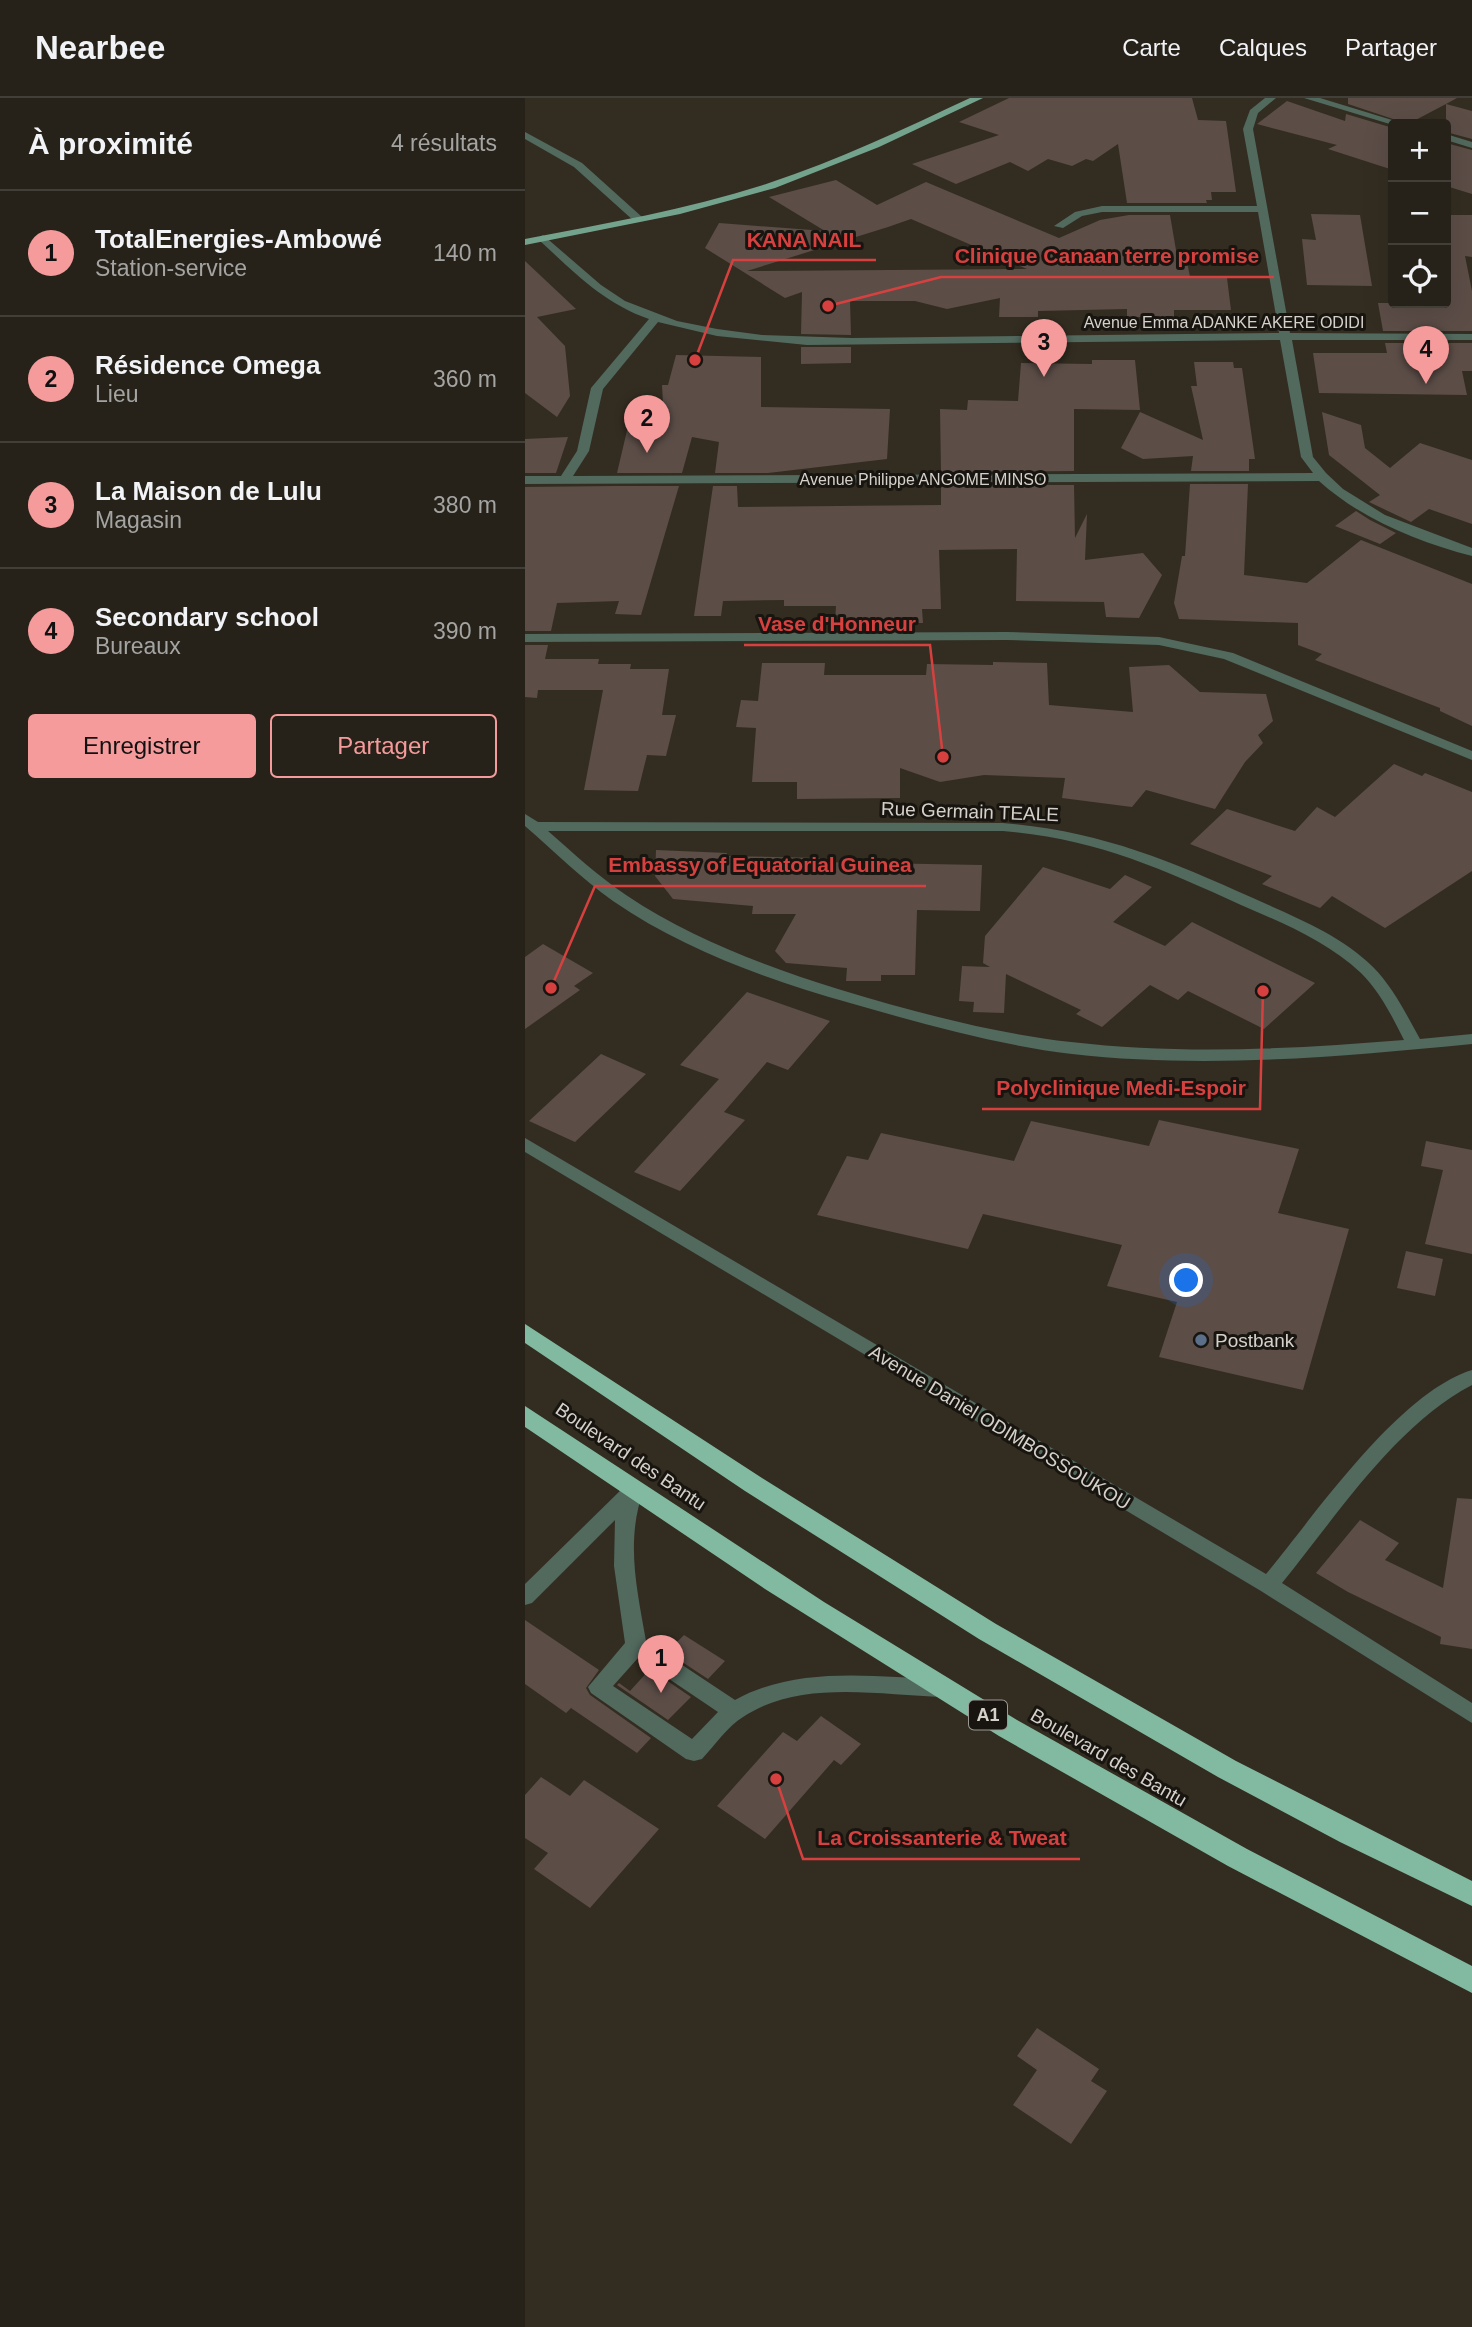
<!DOCTYPE html>
<html lang="fr">
<head>
<meta charset="utf-8">
<style>
	body { margin:0; font-family:Helvetica,sans-serif; background:#322f26; color:#f1f3f6 }
	.controls { position:absolute; right:21px; top:21px; display:grid; overflow:hidden; border-radius:7px; box-shadow:0 7px 28px #0002 }
	.controls button { width:63px; height:63px; display:grid; place-items:center; padding:0; border:0; border-bottom:2px solid #423f38; background:#262219; color:#f1f3f6; font:35px sans-serif }
	.you { position:absolute; left:662px; top:1183px; width:24px; height:24px; margin:-18px; border:5px solid #fff; border-radius:50%; background:#1a73e8; box-shadow:0 0 0 10px #1a73e833 }
	.badge { display:grid; place-items:center; width:46px; height:46px; border-radius:50%; background:#f59b9b; color:#111; font-size:23px; font-weight:700 }
	.pin { position:absolute; translate:-50% -58px; filter:drop-shadow(0 2px 4px #0008) }
	.pin::after { content:''; position:absolute; top:37px; width:24px; height:21px; background:inherit; clip-path:polygon(0 0,100% 0,50% 100%) }
	.list { margin:0; padding:0; list-style:none }
	h2 { display:flex; justify-content:space-between; align-items:center; height:91px; margin:0; padding:0 28px; font-size:30px }
	h2 small { font-size:23px; font-weight:400; color:#a4a4a2 }
	.list li { display:grid; grid-template-columns:46px 1fr auto; gap:21px; align-items:center; box-sizing:border-box; height:126px; padding:0 28px; border-top:2px solid #423f38 }
	.list b { display:block; font-size:26px; white-space:nowrap }
	.list p { margin:0; font-size:23px; white-space:nowrap; color:#a4a4a2 }
	.list em { font-size:23px; font-style:normal; color:#a4a4a2 }
	.actions { display:flex; gap:14px; padding:21px 28px }
	.actions a { flex:1; padding:16px 0; border:2px solid #f59b9b; border-radius:7px; text-align:center; font-size:24px; color:#f59b9b }
	.actions .main { background:#f59b9b; color:#111 }
	.icon { flex:none; width:38px; height:38px; fill:none; stroke:currentColor; stroke-width:2; stroke-linecap:round; stroke-linejoin:round }
	.map { position:relative; flex:none; width:947px; height:2229px; overflow:hidden }
	header { display:flex; align-items:center; gap:42px; box-sizing:border-box; height:98px; padding:0 35px; background:#262219; border-bottom:2px solid #423f38 }
	header strong { font-size:33px }
	nav { display:flex; gap:38px; margin-inline-start:auto; font-size:24px }
	main { display:flex }
	aside { flex:1; background:#262219 }
	.map>svg:first-child { display:block }
</style>
</head>
<body>
<header>
<strong>Nearbee</strong>
<nav><a>Carte</a><a>Calques</a><a>Partager</a></nav>
</header>
<main>
<aside>
<h2>À proximité<small>4 résultats</small></h2>
<ul class="list">
<li><span class="badge">1</span><div><b>TotalEnergies-Ambowé</b><p>Station-service</p></div><em>140 m</em></li>
<li><span class="badge">2</span><div><b>Résidence Omega</b><p>Lieu</p></div><em>360 m</em></li>
<li><span class="badge">3</span><div><b>La Maison de Lulu</b><p>Magasin</p></div><em>380 m</em></li>
<li><span class="badge">4</span><div><b>Secondary school</b><p>Bureaux</p></div><em>390 m</em></li>
</ul>
<div class="actions"><a class="main">Enregistrer</a><a>Partager</a></div>
</aside>
<div class="map">
<svg width="947" height="2229" viewBox="0 0 947 2229">
	<rect width="100%" height="100%" fill="#332d21"/>
	<path fill="#5c4d47" fill-rule="evenodd" d="M484 0H667L673 22 701 23 711 94H686L687 102H681L682 105H602L593 46 568 63 561 61 547 68 523 61 503 73 485 64 431 86 387 66 474 37 434 24Z
		M823 0H932L921 6 947 13V41L921 34V6L883 26 823 6Z
		M762 3 820 23 821 16 868 30V72L803 51 812 47 732 26Z
		M921 45 947 52V96L921 88Z
		M311 82 352 107 401 84 534 140 575 122 604 117H645L652 158H661L665 179 702 180 706 212H649V219H602V211L513 213V219H474L475 200 422 211 390 203H325L326 237 276 236 277 194 260 200 180 150 194 125 300 133 244 99ZM386 121 502 171 222 173 363 129Z
		M786 116 835 117 847 188 782 187 777 141 791 142Z
		M921 117H947V159L940 158 947 193V233H858L853 205H921Z
		M0 163 51 211 12 219 40 248 45 298 32 319 0 295Z
		M860 245H947V273H937L942 297 794 295 788 255H862Z
		M276 249H326V265L276 266Z
		M151 257 236 259V309L365 311 362 361 243 375H190L194 344 167 339 157 375H92L104 324 139 325 137 287H143Z
		M567 262H610L615 312 549 311V373L416 374 415 311 442 312 443 302 493 303 496 265 567 266Z
		M669 264H708L709 270H717L730 361H724V373H666L668 358 618 361 596 350 615 314 678 342 666 288H672Z
		M797 314 836 327 840 350 865 370 895 345 947 362V426L904 411 886 424 844 404 855 397 804 357Z
		M43 339 31 375H0V341Z
		M665 386H723L719 477 782 485 836 442 947 486V628L915 613V610L790 562 797 556 773 547V525L654 521 649 505 657 458H660Z
		M416 387H549L550 440 562 416 560 462 618 455 637 477 614 520 581 519 579 504 491 503 492 451 414 452 416 511H397L398 525 310 524 311 508H259V502L198 503 196 518H169L188 388H212L213 409 416 407Z
		M89 388H154L116 517 90 516 94 503 32 505 26 533H0V389Z
		M831 413 845 422 871 435 855 446 810 428Z
		M0 547H23L20 561H74L73 566H106L105 571H144L137 617H151L141 658 122 657 113 693 59 692 78 592H13L12 600 0 599Z
		M468 564 522 565 524 607 608 614 604 569 644 567 675 594 741 596 748 623 733 637 738 645 720 664 690 711 621 692 607 709 537 700 540 680 459 677 415 684 375 670V700L272 701V684H227L231 630 211 629 216 602 233 603 237 565H300L299 577H401L402 566 468 567Z
		M869 666 897 678 900 675 947 694V773L860 830 807 798 795 810 737 786 747 778 665 746 702 711 770 733 792 709 810 719Z
		M131 752 202 755 201 758 295 760V764L457 767 455 813 392 812 390 877H356V883H321L322 870 261 865 250 853 271 816H227L228 808 148 801 130 778Z
		M518 769 585 791 600 777 627 789 588 824 640 848 667 824 790 885 739 931 663 893 653 902 625 887 577 929 551 916 556 912 481 876 479 915 448 914 449 904 434 903 437 868 465 869 458 865 460 838Z
		M18 846 68 875 49 888 55 892 0 931V859Z
		M222 894 305 923 263 972 242 964 199 1014 220 1022 155 1093 109 1074 194 981 155 967Z
		M76 956 121 976 50 1044 4 1023Z
		M634 1022 774 1051 753 1115 824 1131 778 1292 634 1259 652 1204 582 1188 597 1147 458 1116 443 1151 292 1117 322 1058 343 1062 356 1035 489 1063 506 1023 624 1048Z
		M901 1043 947 1052V1156L900 1146 918 1072 896 1068Z
		M881 1153 918 1161 910 1198 872 1190Z
		M932 1400 947 1401V1551L915 1546 916 1539 823 1494 791 1475 835 1422 874 1445 860 1462 918 1490Z
		M0 1522 74 1572 61 1590 65 1597 126 1640 112 1655 46 1610 41 1615 0 1586Z
		M159 1537 200 1563 183 1581 142 1554Z
		M125 1571 166 1599 143 1622 92 1587 94 1585 105 1593Z
		M296 1618 336 1646 316 1667 309 1662 240 1741 192 1708 258 1634 272 1643Z
		M16 1679 45 1698 59 1682 134 1731 65 1810 9 1771 23 1755 0 1740V1697Z
		M512 1930 574 1971 566 1983 582 1993 546 2046 488 2007 512 1972 492 1958Z"/>
	<g fill="none" stroke-linecap="round" stroke-linejoin="round">
		<path fill="#52695e" fill-rule="evenodd" d="M740 0H751L733 15 728 31 765 235 947 236V242H767L788 359 801 375 818 391 860 417 947 450V458C893 444 836 421 794 383L0 386V378H36L52 353 66 290 124 221C78 205 49 174 14 142L13 140 18 137 76 187 100 203 152 223 192 231 237 237 327 240 754 235 733 114H577L557 118 538 130 529 128 550 114 577 108H732L718 31 725 12ZM133 224 192 238 282 247 755 242 776 359 788 375 48 378 64 353 78 291Z
			M779 0H795L880 26 868 27Z
			M0 34 57 65 117 119V123H109L49 69 0 41Z
			M921 36 947 44V50L921 42Z
			M482 534 634 539 708 555 947 653V662L699 561 634 547 482 542 0 544V536Z
			M0 716 13 724 478 725C574 733 641 761 728 800 769 819 815 836 848 869 868 889 881 916 895 941L947 936V946C814 959 680 971 547 956 472 947 398 926 325 905 244 882 159 852 88 803 57 781 29 753 0 728ZM23 733H478C570 741 633 769 716 807 758 825 802 843 836 875 855 894 867 918 879 942 768 951 657 957 546 944 467 935 389 914 313 891 240 868 165 840 101 797 73 778 48 755 23 733Z
			M0 1040 741 1476C791 1416 873 1295 947 1272V1287C870 1327 811 1419 757 1485L947 1605V1625L736 1493 0 1054Z
			M109 1383 116 1386 119 1391C100 1442 112 1491 121 1543L210 1602C274 1567 347 1579 418 1581L425 1584 428 1590 425 1596 418 1599C353 1597 275 1581 218 1619 202 1629 190 1647 177 1661L169 1663 161 1661 66 1595 63 1589 100 1545 89 1468 90 1422 7 1505 0 1507V1486L102 1386ZM113 1560 193 1614 167 1641 88 1588Z"/>
		<path fill="#74a38d" fill-rule="evenodd" d="M445 0H458L354 49 250 90 155 116 0 147V141C82 125 165 111 244 85 313 62 379 31 445 0Z"/>
		<path fill="#81baa0" fill-rule="evenodd" d="M0 1226 237 1380 471 1526 711 1663 947 1783V1808L815 1744 693 1679 454 1541 220 1393 0 1245Z
			M0 1308 299 1504 492 1622 722 1751 947 1868V1895L703 1768 474 1638 240 1491 0 1329Z"/>
	</g>
	<circle fill="#5c6f8a" stroke="#181510" stroke-width="2.5" cx="676" cy="1242" r="7"/>
	<g text-anchor="middle" stroke-width="6" stroke-linejoin="round" paint-order="stroke">
		<g font-size="16" fill="#d5d1ca" stroke="#181510">
			<text x="699" y="230">Avenue Emma ADANKE AKERE ODIDI</text>
			<text x="398" y="387">Avenue Philippe ANGOME MINSO</text>
		</g>
		<rect fill="#181510" stroke="#9c9992" stroke-width="2" x="444" y="1602.5" width="38" height="29" rx="5"/>
		<g font-size="18" font-weight="bold" fill="#d5d1ca">
			<text x="463" y="1623">A1</text>
		</g>
		<g font-size="19" fill="#d5d1ca" stroke="#181510">
			<text transform="translate(445 713) rotate(2)" y="7">Rue Germain TEALE</text>
			<text transform="translate(475 1329) rotate(31)" y="7">Avenue Daniel ODIMBOSSOUKOU</text>
			<text transform="translate(106 1358) rotate(34)" y="7">Boulevard des Bantu</text>
			<text transform="translate(584 1659) rotate(30)" y="7">Boulevard des Bantu</text>
		</g>
		<g font-size="19" fill="#d5d1ca" stroke="#181510" text-anchor="start">
			<text x="690" y="1249">Postbank</text>
		</g>
	</g>
	<path fill="none" stroke="#d64140" stroke-width="2.5" d="M170 262L208 162H351M303 208L416 179H749M418 659L405 547H219M26 890L70 788H401M738 893L735 1011H457M251 1681L278 1761H555"/>
	<g fill="#d64140" stroke="#181510" stroke-width="2.5">
		<circle cx="170" cy="262" r="7"/>
		<circle cx="303" cy="208" r="7"/>
		<circle cx="418" cy="659" r="7"/>
		<circle cx="26" cy="890" r="7"/>
		<circle cx="738" cy="893" r="7"/>
		<circle cx="251" cy="1681" r="7"/>
	</g>
	<g font-size="21" text-anchor="middle" font-weight="bold" fill="#d64140" stroke="#181510" stroke-width="6" stroke-linejoin="round" paint-order="stroke">
		<text x="279" y="149">KANA NAIL</text>
		<text x="582" y="165">Clinique Canaan terre promise</text>
		<text x="312" y="533">Vase d'Honneur</text>
		<text x="235" y="774">Embassy of Equatorial Guinea</text>
		<text x="596" y="997">Polyclinique Medi-Espoir</text>
		<text x="417" y="1747">La Croissanterie &amp; Tweat</text>
	</g>
</svg>
<div class="controls">
<button>+</button>
<button>−</button>
<button><svg class="icon" aria-label="locate" viewBox="0 0 24 24"><circle cx="12" cy="12" r="6"/><path d="M12 2v4M12 18v4M2 12h4M18 12h4"/></svg></button>
</div>
<div class="you"></div>
<div class="pin badge" style="left:136px;top:1595px">1</div>
<div class="pin badge" style="left:122px;top:355px">2</div>
<div class="pin badge" style="left:519px;top:279px">3</div>
<div class="pin badge" style="left:901px;top:286px">4</div>
</div>
</main>
</body>
</html>
